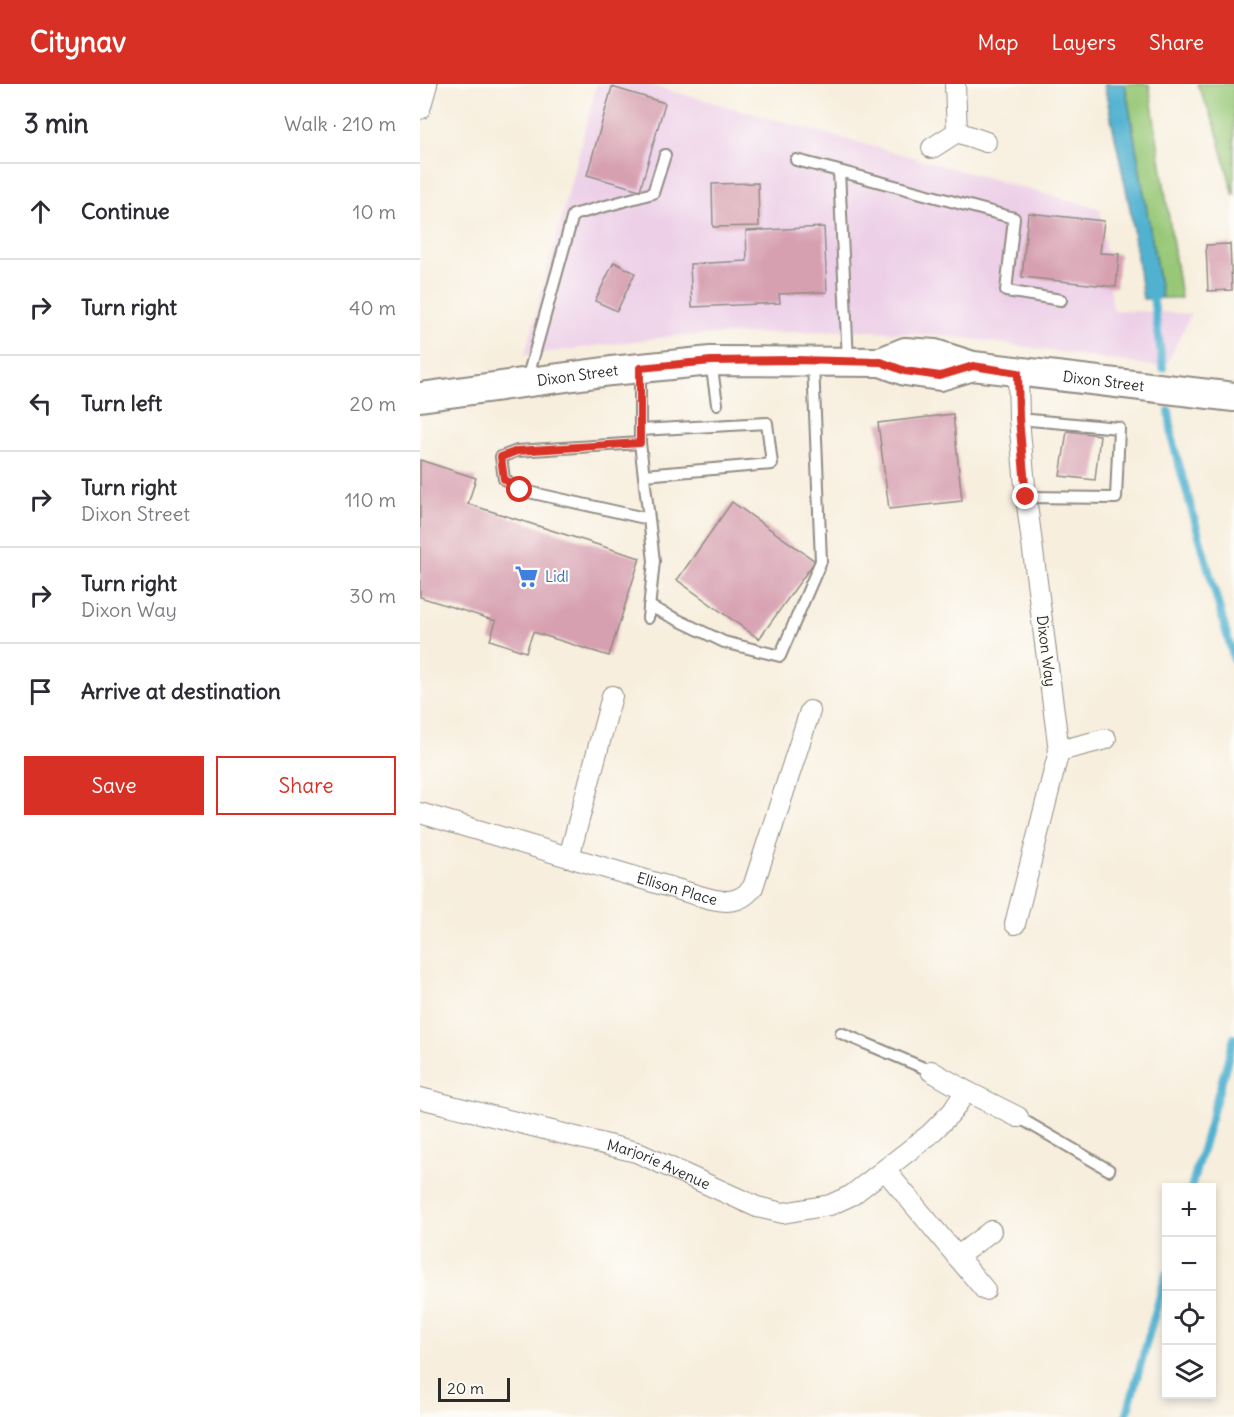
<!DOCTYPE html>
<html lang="en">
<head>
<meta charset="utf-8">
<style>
	body { margin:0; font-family:Delius,sans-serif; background:#f2f2f3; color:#2b2b33 }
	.controls { position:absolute; right:18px; bottom:18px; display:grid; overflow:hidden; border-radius:0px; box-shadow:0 3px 9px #0003 }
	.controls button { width:54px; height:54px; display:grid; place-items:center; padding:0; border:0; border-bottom:2px solid #e1e1e2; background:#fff; color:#2b2b33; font:30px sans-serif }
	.scale { position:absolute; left:18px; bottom:15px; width:72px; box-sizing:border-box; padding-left:6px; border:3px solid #2b2b2b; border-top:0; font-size:16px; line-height:21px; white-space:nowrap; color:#2b2b2b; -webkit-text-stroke:4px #fdfcf7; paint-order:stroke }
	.stop { position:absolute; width:18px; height:18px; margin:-14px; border:4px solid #d93025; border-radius:50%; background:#fff }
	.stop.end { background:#d93025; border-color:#fff; box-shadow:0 2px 6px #0008 }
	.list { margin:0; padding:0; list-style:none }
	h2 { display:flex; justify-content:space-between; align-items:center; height:78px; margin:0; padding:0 24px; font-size:26px }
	h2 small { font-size:20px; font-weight:400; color:#7c7c81 }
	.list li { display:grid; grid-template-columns:39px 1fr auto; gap:18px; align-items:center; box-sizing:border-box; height:96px; padding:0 24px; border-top:2px solid #e1e1e2 }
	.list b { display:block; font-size:22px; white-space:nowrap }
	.list p { margin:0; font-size:20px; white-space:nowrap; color:#7c7c81 }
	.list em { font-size:20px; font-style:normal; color:#7c7c81 }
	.actions { display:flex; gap:12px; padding:18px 24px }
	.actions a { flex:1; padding:14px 0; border:2px solid #d93025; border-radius:0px; text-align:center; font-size:21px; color:#d93025 }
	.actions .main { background:#d93025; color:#fff }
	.icon { flex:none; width:33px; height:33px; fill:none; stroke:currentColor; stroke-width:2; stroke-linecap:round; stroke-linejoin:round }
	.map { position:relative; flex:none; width:814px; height:1333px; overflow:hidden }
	header { display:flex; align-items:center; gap:36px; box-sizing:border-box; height:84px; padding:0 30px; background:#d93025; color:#fff }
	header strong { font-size:28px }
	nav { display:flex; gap:33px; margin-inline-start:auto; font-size:21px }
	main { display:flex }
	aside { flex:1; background:#fff }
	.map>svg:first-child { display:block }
</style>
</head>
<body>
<header>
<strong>Citynav</strong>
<nav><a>Map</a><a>Layers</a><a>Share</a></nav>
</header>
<main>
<aside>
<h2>3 min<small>Walk · 210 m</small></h2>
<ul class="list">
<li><svg class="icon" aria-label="ahead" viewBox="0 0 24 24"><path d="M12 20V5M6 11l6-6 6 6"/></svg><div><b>Continue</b></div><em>10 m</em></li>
<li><svg class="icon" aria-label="right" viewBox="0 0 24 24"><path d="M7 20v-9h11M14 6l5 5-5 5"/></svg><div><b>Turn right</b></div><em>40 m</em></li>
<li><svg class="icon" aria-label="left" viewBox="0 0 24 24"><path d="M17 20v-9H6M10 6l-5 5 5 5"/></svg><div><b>Turn left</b></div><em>20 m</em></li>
<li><svg class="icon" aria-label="right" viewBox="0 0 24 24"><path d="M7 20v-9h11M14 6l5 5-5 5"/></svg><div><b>Turn right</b><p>Dixon Street</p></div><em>110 m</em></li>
<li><svg class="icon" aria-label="right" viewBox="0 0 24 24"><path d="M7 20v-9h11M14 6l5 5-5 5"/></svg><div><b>Turn right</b><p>Dixon Way</p></div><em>30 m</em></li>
<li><svg class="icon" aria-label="arrive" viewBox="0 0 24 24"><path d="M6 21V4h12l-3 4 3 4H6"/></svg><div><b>Arrive at destination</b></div></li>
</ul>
<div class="actions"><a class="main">Save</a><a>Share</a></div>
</aside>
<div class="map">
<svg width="814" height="1333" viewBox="0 0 814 1333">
	<rect width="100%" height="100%" fill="#fdfcf7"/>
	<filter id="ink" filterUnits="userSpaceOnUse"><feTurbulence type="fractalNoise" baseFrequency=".0167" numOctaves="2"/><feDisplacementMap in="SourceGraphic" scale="12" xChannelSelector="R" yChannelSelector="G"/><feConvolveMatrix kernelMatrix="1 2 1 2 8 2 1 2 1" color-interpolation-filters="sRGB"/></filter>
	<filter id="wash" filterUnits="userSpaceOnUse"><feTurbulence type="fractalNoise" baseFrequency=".008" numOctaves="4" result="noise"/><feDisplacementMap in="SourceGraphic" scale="24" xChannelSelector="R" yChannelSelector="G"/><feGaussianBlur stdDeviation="1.35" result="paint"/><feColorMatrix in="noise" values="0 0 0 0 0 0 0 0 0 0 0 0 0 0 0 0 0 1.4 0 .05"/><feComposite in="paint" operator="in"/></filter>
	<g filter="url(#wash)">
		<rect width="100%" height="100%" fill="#f7eedd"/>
		<path fill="#edd0e8" d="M177 0H226L680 125 693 226 771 230 745 284 539 253 440 246 254 252 105 271Z"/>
		<path fill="#98c877" stroke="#627a51" stroke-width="1.5" d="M705 0H729L761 214H742Z
			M777 0H814V112L795 41Z"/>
		<path fill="#51b2d0" stroke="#3e6e7e" stroke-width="1.5" d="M684 0H705L742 214 723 215 710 124Z"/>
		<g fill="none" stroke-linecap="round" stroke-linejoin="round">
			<path stroke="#51b2d0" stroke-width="8" d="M732 206 743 284
				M749 327 753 359 814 576
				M771 1104 814 954
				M706 1333 746 1190"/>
		</g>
		<g id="blocks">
			<path fill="#d7a0b1" d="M192 3 245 19 220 106 167 91Z
				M338 99 339 142 293 143 292 100Z
				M608 129 684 137 680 169 699 170 696 203 602 193Z
				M404 143 407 208 359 210 360 219 272 223 270 180 327 177 326 147Z
				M810 160 812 206 788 207 786 161Z
				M194 178 215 189 197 227 175 217Z
				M533 330 542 417 469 425 458 339Z
				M647 347 680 351 675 396 640 392Z
				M0 376 56 394 48 420 220 474 189 572 113 548 106 568 70 556 76 537 0 513Z
				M312 418 395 477 339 555 257 496Z"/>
		</g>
	</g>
	<g filter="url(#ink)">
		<use href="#blocks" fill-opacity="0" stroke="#918c84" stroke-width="1.5"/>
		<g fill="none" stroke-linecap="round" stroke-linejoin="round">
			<defs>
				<path id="lane" d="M376 76 419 87
					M428 277 419 87 594 134 586 207 641 216
					M291 278 297 320
					M220 285V359L234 477 228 534
					M107 296 153 131 233 109 245 71
					M599 335 699 344 696 414 606 413
					M220 346 347 339 352 380 224 391
					M220 359 97 367 81 373 84 395 100 406 229 435
					M229 522 304 558 360 572 401 477 393 280
					M421 949 511 987
					M598 1033 689 1086"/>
				<g id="street">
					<path d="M535 0 537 48"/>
					<path d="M0 25 7 0"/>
					<path d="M512 64 537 48 566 58"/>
					<path d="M639 667 686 655"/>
					<path id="s1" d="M0 729 280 812C300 818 319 822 333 803L390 627"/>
					<path d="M149 773 192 612"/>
					<path d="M595 840 639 667 606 413 599 335 598 289"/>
					<path d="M511 987 546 1007 598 1033"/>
					<path id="s2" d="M0 1014 216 1068 337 1123 363 1129 410 1121 432 1111 509 1051 532 1028 546 1007"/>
					<path d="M465 1086 565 1206"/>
					<path d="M537 1173 571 1147"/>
				</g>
				<g id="secondary">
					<path id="s3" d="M463 277 485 268 515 270 553 282 814 313"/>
					<path id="s4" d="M0 313 191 287 291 277 461 278 485 287 520 292 553 282"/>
				</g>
			</defs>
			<use href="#lane" stroke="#918c84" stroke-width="14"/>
			<use href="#street" stroke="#918c84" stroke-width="22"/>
			<use href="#secondary" stroke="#918c84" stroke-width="32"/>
			<use href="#lane" stroke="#fff" stroke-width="10"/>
			<use href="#street" stroke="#fff" stroke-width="20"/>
			<use href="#secondary" stroke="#fff" stroke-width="28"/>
		</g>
	</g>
	<g fill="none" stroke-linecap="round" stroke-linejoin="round" filter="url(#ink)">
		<path stroke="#d93025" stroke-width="8" d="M100 406 84 395 81 373 97 367 220 359V284L291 277 374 276 461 278 485 287 520 292 553 282 598 289 599 334 606 413"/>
	</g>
	<defs>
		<symbol id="supermarket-bare" viewBox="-9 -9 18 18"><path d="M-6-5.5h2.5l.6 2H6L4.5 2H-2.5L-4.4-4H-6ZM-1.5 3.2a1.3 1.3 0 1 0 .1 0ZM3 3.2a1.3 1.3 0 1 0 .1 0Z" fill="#3f7fe0" stroke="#fdfcf7" stroke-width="2.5" paint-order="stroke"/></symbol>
	</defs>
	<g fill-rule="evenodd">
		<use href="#supermarket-bare" x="90" y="476" width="33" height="33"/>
	</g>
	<g text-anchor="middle" stroke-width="4.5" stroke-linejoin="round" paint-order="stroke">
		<g font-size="15" fill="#2b2b2b" stroke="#fdfcf7">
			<text dy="5" stroke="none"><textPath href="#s4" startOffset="159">Dixon Street</textPath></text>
			<text dy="5" stroke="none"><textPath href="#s3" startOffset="225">Dixon Street</textPath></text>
			<text transform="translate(626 567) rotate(83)" y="5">Dixon Way</text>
			<text dy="5" stroke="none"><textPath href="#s1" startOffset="268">Ellison Place</textPath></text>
			<text dy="5" stroke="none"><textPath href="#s2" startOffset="248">Marjorie Avenue</textPath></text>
		</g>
		<g font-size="15" fill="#366cbe" stroke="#fdfcf7" text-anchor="start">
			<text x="125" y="498">Lidl</text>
		</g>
	</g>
</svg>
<div class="controls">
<button>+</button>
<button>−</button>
<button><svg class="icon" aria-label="locate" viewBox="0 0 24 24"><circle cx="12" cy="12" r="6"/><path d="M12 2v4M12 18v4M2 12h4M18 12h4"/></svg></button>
<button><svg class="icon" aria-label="layers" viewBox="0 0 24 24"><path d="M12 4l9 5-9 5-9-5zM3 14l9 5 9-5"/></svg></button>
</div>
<div class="scale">20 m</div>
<div class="stop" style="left:100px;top:406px"></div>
<div class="stop end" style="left:606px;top:413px"></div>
</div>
</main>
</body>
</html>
